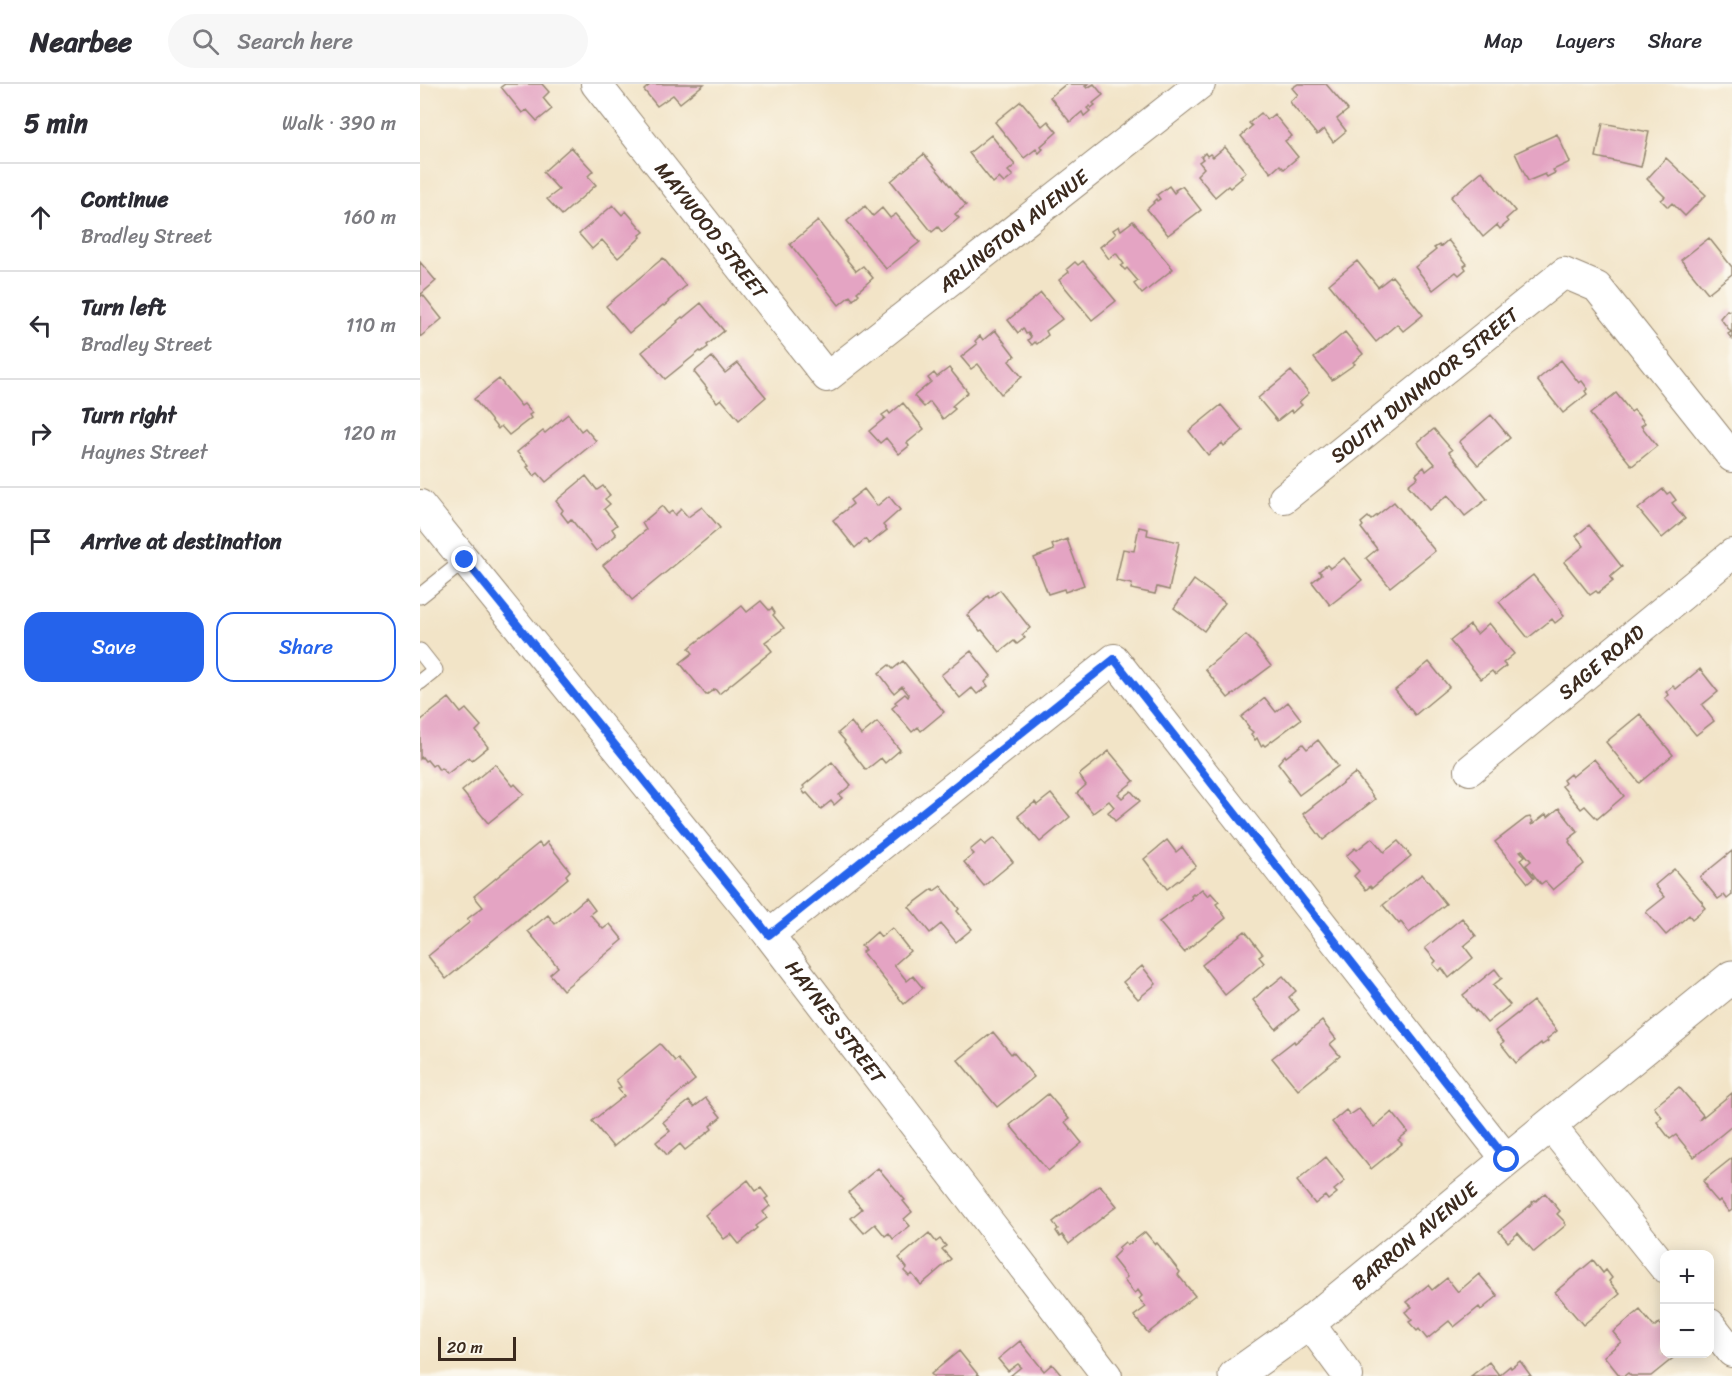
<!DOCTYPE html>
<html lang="en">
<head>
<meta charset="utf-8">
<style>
	body { margin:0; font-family:Sriracha,sans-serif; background:#f7f7f7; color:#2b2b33 }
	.controls { position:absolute; right:18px; bottom:18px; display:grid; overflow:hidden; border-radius:12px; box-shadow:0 3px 15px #0003 }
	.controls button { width:54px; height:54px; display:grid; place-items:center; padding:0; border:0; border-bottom:2px solid #e1e1e2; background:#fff; color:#2b2b33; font:30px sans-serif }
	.scale { position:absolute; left:18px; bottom:15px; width:78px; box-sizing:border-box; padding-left:6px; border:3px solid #3b2a1e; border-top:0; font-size:16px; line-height:21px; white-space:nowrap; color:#3b2a1e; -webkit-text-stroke:4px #fbf7ec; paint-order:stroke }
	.stop { position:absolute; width:18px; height:18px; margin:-14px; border:4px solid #2563eb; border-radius:50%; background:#fff }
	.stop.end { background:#2563eb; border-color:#fff; box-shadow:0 2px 6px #0008 }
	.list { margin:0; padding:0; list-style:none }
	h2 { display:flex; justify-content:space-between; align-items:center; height:78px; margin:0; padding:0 24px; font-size:26px }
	h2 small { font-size:20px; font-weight:400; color:#7c7c81 }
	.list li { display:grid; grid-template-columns:39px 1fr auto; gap:18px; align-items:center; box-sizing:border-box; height:108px; padding:0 24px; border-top:2px solid #e1e1e2 }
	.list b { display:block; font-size:22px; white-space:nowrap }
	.list p { margin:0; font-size:20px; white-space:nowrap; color:#7c7c81 }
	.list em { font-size:20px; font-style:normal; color:#7c7c81 }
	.actions { display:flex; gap:12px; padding:18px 24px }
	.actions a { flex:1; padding:14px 0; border:2px solid #2563eb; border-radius:18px; text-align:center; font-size:21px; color:#2563eb }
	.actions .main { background:#2563eb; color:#fff }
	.icon { flex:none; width:33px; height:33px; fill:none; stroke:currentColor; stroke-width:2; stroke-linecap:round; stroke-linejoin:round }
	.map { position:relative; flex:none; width:1312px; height:1292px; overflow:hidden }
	header { display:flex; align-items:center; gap:36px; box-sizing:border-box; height:84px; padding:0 30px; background:#fff; border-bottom:2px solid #e1e1e2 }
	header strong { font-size:28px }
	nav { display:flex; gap:33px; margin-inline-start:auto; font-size:21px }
	.search { width:420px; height:54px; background:#f7f7f7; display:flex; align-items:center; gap:15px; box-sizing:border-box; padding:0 21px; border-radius:33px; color:#7c7c81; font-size:22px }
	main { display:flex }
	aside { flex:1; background:#fff }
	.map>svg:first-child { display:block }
</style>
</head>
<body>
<header>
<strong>Nearbee</strong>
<div class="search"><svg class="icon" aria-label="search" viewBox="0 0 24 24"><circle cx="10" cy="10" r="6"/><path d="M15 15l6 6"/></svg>Search here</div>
<nav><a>Map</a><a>Layers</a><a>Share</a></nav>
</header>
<main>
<aside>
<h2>5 min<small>Walk · 390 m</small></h2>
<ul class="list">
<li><svg class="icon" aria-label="ahead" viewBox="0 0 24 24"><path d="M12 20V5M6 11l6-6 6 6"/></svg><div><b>Continue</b><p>Bradley Street</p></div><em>160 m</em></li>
<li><svg class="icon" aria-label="left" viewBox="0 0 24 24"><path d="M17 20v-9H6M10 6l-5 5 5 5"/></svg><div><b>Turn left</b><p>Bradley Street</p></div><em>110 m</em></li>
<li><svg class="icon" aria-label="right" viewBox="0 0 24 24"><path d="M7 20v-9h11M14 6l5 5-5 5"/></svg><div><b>Turn right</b><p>Haynes Street</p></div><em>120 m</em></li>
<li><svg class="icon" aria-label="arrive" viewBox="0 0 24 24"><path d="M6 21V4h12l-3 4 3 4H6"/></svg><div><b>Arrive at destination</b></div></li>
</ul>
<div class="actions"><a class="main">Save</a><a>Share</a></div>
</aside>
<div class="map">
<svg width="1312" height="1292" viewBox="0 0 1312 1292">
	<rect width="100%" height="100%" fill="#fbf7ec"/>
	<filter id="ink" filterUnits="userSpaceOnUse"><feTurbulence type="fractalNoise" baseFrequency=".0167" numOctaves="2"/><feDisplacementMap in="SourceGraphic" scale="12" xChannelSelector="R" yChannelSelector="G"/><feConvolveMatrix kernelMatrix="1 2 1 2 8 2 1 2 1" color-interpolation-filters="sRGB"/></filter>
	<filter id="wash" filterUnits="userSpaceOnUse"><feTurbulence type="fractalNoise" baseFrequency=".008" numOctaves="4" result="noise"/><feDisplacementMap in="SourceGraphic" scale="24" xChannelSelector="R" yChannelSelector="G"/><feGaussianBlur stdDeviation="1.35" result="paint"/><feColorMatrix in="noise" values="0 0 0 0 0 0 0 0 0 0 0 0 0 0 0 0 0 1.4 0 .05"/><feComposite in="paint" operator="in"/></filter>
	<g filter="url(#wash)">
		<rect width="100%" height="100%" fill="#f2e4c7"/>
		<g id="blocks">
			<path fill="#e4a4c3" d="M85 0H122L129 8 123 14 132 25 117 37 107 26 102 29 81 3Z
				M231 0H284L260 19 253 11 237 22 224 6Z
				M646 0H668L665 2 667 4 674 0 683 11 673 19 675 21 671 24 670 22 667 24 670 27 664 32 662 28 650 38 630 13Z
				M878 0H906L928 26 917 35 926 47 913 58 904 45 897 51 872 21 870 17 878 11 872 4Z
				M601 17 622 42 628 37 637 48 621 62 623 65 619 69 616 65 604 74 575 38Z
				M841 29 847 36 854 30 872 52 865 57 878 73 864 85 860 81 851 89 821 52 832 42 829 39Z
				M1183 39 1229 48 1221 83 1176 73Z
				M1137 50 1150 78 1133 86 1135 89 1127 93 1125 90 1108 97 1095 69Z
				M571 51 595 81 588 87 593 92 584 99 579 94 573 99 549 69Z
				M151 63 173 87 168 92 176 101 142 131 127 115 139 106 123 88Z
				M805 63 826 88 820 92 822 94 810 104 808 102 795 113 777 91 784 84 779 78 783 75 781 73 785 69 787 72 790 70 793 73Z
				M504 70 546 121 535 130 539 134 522 148 518 143 512 148 471 97Z
				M1246 74 1286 111 1265 132 1252 119 1248 123 1241 116 1245 113 1227 95Z
				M1062 87 1095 127 1086 135 1088 138 1080 145 1077 141 1063 153 1031 113Z
				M749 102 754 109 756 107 755 106 762 102 781 126 748 151 727 125 734 119 733 118 736 115 737 117 740 115 737 111Z
				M193 121 202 131 206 127 224 148 220 151 221 153 198 174 182 156 172 165 159 150Z
				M445 122 453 132 462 124 470 134 476 130 500 158 466 185 427 137Z
				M398 137 428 175 427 176 436 187 443 182 453 194 437 208 439 210 433 216 430 212 419 221 370 160Z
				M713 137 753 185 722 210 714 200 718 197 707 184 705 186 701 182 704 180 696 169 689 175 680 163 696 150 693 146 699 142 701 146Z
				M1289 154 1312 183V190L1288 209 1261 176Z
				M1028 156 1047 180 1044 182 1046 185 1039 191 1036 188 1013 206 995 183 1016 166 1014 164 1019 161 1020 163Z
				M243 174 266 202 248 217 249 218 244 222 243 221 209 249 186 222Z
				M663 177 696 217 672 236 639 196 649 188 647 185 655 178 658 181Z
				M937 177 958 203 972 192 1003 231 983 247 977 240 956 258 909 200Z
				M0 178 16 197 0 211Z
				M621 209 642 235 626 247 628 251 617 260 615 258 612 261 608 256 611 253 608 249 606 250 603 244 598 249 588 236Z
				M3 211 22 235 0 253V213Z
				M281 219 304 247 287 261 288 263 281 268 280 267 245 295 222 268 258 238 257 237 262 233 263 234Z
				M1312 225V255L1308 250 1311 248 1300 234 1307 226 1309 227Z
				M575 246 595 272 589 277 602 293 581 310 558 280 551 285 541 273 557 260 555 257 560 252 563 256Z
				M925 248 943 270 933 278 935 280 912 296 894 274Z
				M292 273 305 289 318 279 346 313 319 336 301 315 297 318 286 305 287 304 274 288Z
				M1141 276 1159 299 1162 297 1168 305 1165 307 1167 310 1143 329 1117 296Z
				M529 284 548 308 532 322 535 325 523 335 510 318 504 323 494 312 511 298 508 294 514 289 517 293Z
				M871 287 889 309 879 318 882 321 873 329 871 326 857 337 838 314Z
				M79 295 101 322 104 320 112 329 109 331 111 334 89 351 81 342 78 345 54 315Z
				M1196 309 1211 328 1214 326 1225 339 1221 342 1237 362 1212 382 1170 330Z
				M483 319 504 345 487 359 489 362 479 370 466 354 460 359 449 347 465 334 462 331 468 327 470 330Z
				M801 321 823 347 804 362 802 359 788 371 769 347Z
				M148 330 161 347 165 344 176 357 126 398 118 389 114 392 107 383 109 382 97 368 123 347 125 349Z
				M1071 331 1090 354 1058 381 1039 358Z
				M1014 345 1032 366 1029 368 1067 415 1045 432 1028 411 1009 426 988 401 998 393 996 390 1004 383 1006 387 1015 380 1000 362 998 358Z
				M166 392 177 406 183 402 190 411 185 415 190 420 184 425 197 441 192 445 196 451 176 467 151 435 148 438 141 429 143 426 136 417Z
				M444 405 457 422 469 412 480 426 463 441 467 446 449 460 445 455 435 464 413 436 433 420 430 416Z
				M1243 405 1247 410 1250 408 1256 416 1252 419 1265 435 1242 454 1218 425Z
				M974 418 1015 467 970 503 946 474 957 465 941 444 943 442 941 439 948 433 951 436Z
				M242 422 248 430 252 427 255 431 261 425 268 433 282 423 300 444 212 516 183 481 226 446 222 439Z
				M1169 441 1202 483 1190 493 1193 497 1178 509 1176 507 1170 511 1144 478 1164 462 1156 452Z
				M719 443 728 445 727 451 759 458 749 506 737 503 735 510 711 505 712 500 696 497 703 465 714 467Z
				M647 455 664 501 645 508 644 505 628 510 614 474 634 466 632 461Z
				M924 474 942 496 910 521 892 498 902 490 899 487 907 481 910 484Z
				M1113 491 1142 527 1141 529 1144 532 1135 539 1132 535 1108 554 1079 518Z
				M774 496 805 519 784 547 754 524Z
				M580 506 610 544 602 551 605 554 597 560 594 557 580 568 562 546 560 547 547 531 565 516 564 515 568 512 569 514Z
				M341 517 349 526 352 524 355 529 353 531 364 544 345 558 352 567 299 610 295 605 286 611 260 579 273 569 269 564 322 522 327 528Z
				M1069 539 1094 570 1083 579 1086 582 1075 591 1072 587 1061 595 1030 557 1050 541 1057 550Z
				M826 551 837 562 836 563 851 582 808 614 785 585Z
				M551 567 571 592 565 598 568 602 557 610 552 604 540 614 521 591Z
				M483 577 524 628 501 647 498 643 492 648 472 624 477 620 475 618 485 610 488 613 489 611 482 602 474 609 459 589 469 581 473 585Z
				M1009 578 1029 603 995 631 975 606Z
				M1280 585 1298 608 1282 621 1294 637 1276 651 1245 614 1249 611 1246 608 1253 602 1256 605Z
				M29 614 41 629 46 625 61 642 56 647 68 663 52 676 49 673 27 690 21 684 19 686 15 680 12 682 7 676 5 677 2 673 0 675V637Z
				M845 614 856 628 868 618 881 635 845 662 843 660 841 662 837 654 835 656 831 650 833 648 828 644 829 643 821 633Z
				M1220 630 1253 671 1219 699 1186 658Z
				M431 638 441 651 457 638 480 666 465 679 461 674 446 686 424 658 425 657 418 649Z
				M898 656 918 682 879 711 868 696 870 695 858 679 865 671 866 673 883 660 887 665Z
				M689 667 714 697 698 710 702 714 711 707 720 717 695 737 688 728 694 723 689 717 673 729 657 709 666 701 659 691Z
				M1174 675 1204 712 1177 735 1165 722 1161 725 1142 702 1145 699 1143 696 1150 690 1152 693Z
				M412 678 431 701 419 711 422 714 414 721 411 717 401 725 387 709 385 710 382 706 385 704 383 702Z
				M75 680 93 702 95 700 104 710 68 739 42 707Z
				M935 689 955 715 903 756 883 730Z
				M631 710 650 733 620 758 598 732 615 718 617 721Z
				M1139 724 1158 748 1149 755 1150 757 1149 758 1164 780 1133 806 1125 797 1121 800 1106 781 1111 777 1102 766 1100 767 1105 772 1100 776 1114 794 1108 799 1075 758 1106 734 1110 733 1113 738 1111 740 1112 741 1126 730 1128 733Z
				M574 754 593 778 564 802 544 778 554 770 550 766 561 757 565 761Z
				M952 754 964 768 978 757 991 772 952 804 950 802 946 806 934 792 939 787 926 772 935 764 937 766Z
				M747 756 756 768 762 763 776 782 747 805 724 775Z
				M127 758 150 787 146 791 148 794 26 895 8 872 50 838 47 835 63 823 54 812 119 759 122 763Z
				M1312 767V811L1307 815 1304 811 1298 815 1280 793Z
				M1254 785 1283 819 1282 820 1285 824 1272 835 1269 831 1246 851 1226 828 1245 813 1235 801Z
				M1002 790 1026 820 989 849 981 838 979 840 963 821Z
				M521 802 539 825 537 827 552 845 536 858 521 840 510 849 489 823 513 805 514 807Z
				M782 805 788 812 791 809 799 818 796 820 806 834 764 868 739 838 772 814 771 812 773 810 774 811Z
				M166 814 175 826 170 830 183 845 190 840 203 856 143 906 130 890 138 883 108 847 128 831 135 840Z
				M1042 834 1056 852 1044 862 1053 874 1029 894 1022 884 1019 887 1013 880 1016 877 1005 864Z
				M472 844 490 867 474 881 487 897 493 892 503 904 484 920 442 868 445 866 441 862 457 848 461 853Z
				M825 847 843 870 839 873 844 879 805 911 782 881Z
				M722 882 736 900 718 915 703 898Z
				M1075 885 1082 894 1073 901 1090 921 1067 939 1056 926 1055 928 1043 911Z
				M863 892 876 907 869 913 879 926 856 945 833 916 847 903 848 904Z
				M1113 917 1137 947 1127 955 1128 957 1122 961 1121 959 1096 979 1081 960 1084 958 1075 947Z
				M902 937 916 955 910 960 920 972 878 1006 852 974 874 957 875 959Z
				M573 948 591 970 593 968 614 993 577 1023 538 976Z
				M240 960 255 977 258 975 275 996 193 1063 172 1037 204 1012 198 1005 201 1003 196 996Z
				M1259 1003 1283 1031 1279 1036 1312 1009V1042L1274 1073 1256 1051 1250 1055 1237 1038 1242 1033 1234 1023Z
				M628 1010 649 1035 645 1038 662 1059 628 1087 590 1041Z
				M286 1014 301 1033 290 1042 292 1045 265 1066 260 1060 247 1071 236 1058 250 1047 243 1038 269 1017 274 1023Z
				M939 1025 954 1043 972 1028 988 1048 978 1056 982 1060 951 1085 912 1038 926 1026 930 1031Z
				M906 1073 925 1097 914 1106 917 1109 908 1116 905 1112 895 1120 877 1097Z
				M1312 1074V1126L1309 1128 1300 1116 1298 1118 1286 1104 1287 1102 1283 1097Z
				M458 1084 485 1116 483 1117 492 1128 484 1135 490 1142 473 1155 469 1149 465 1152 455 1140 444 1149 431 1134 442 1125 428 1109Z
				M328 1096 336 1107 341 1104 348 1113 345 1115 350 1122 343 1128 347 1134 336 1142 338 1144 319 1160 311 1150 304 1155 285 1131Z
				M680 1101 697 1122 649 1160 642 1151 640 1153 636 1147 638 1145 633 1138Z
				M1125 1109 1140 1127 1137 1130 1145 1138 1144 1139 1146 1141 1114 1168 1098 1149 1088 1158 1079 1147 1113 1119 1112 1118 1115 1116 1116 1117Z
				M725 1148 735 1160 737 1159 760 1188 758 1191 775 1212 728 1249 714 1232 726 1223 719 1215 722 1212 718 1206 714 1209 704 1196 707 1193 692 1174 700 1166 698 1164 705 1158 708 1161Z
				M509 1149 516 1158 520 1155 526 1162 522 1165 531 1175 501 1201 492 1190 489 1192 484 1187 487 1184 479 1174Z
				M1173 1176 1183 1189 1186 1186 1192 1194 1189 1197 1200 1210 1163 1241 1135 1208Z
				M1059 1190 1078 1212 1061 1226 1059 1223 1034 1243 1029 1237 1007 1255 999 1245 997 1247 989 1238 992 1236 985 1228 992 1223 987 1218 1008 1201 1012 1206 1027 1194 1038 1208Z
				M1220 1226 1234 1243 1239 1239 1244 1247V1270H1255L1257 1271 1231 1292H1211L1208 1289 1204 1292H1200L1184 1272 1201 1258 1193 1248Z
				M600 1257 624 1287 632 1280 642 1292H590L601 1283 598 1280 588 1287 578 1275Z
				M539 1267 559 1292H513L511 1290Z
				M1100 1277 1111 1292H1051L1069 1278 1079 1291 1090 1282 1091 1284Z"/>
		</g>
	</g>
	<g filter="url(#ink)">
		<use href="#blocks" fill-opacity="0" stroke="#968772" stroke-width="1.5"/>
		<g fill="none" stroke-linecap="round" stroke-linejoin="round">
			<defs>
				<path id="lane" d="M0 512 45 476
					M0 567 15 586 0 598"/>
				<g id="street">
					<path id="s1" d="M176 0 407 293 780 0"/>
					<path id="s2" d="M864 414 1144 189 1177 203 1312 373"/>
					<path id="s3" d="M0 421 349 851 687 1292"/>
					<path id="s4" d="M1050 686 1312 470"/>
					<path d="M349 851 694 575 1087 1076"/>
					<path d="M1130 1041 1244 1183"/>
					<path d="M889 1239 928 1292"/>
					<path d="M1290 1240 1312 1268"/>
				</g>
				<g id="secondary">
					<path id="s5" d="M815 1292 889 1239 1087 1076 1312 893"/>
				</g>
			</defs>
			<use href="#lane" stroke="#968772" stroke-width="17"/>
			<use href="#street" stroke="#968772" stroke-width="32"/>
			<use href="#secondary" stroke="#968772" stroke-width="35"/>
			<use href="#lane" stroke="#fff" stroke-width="15"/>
			<use href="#street" stroke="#fff" stroke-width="30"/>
			<use href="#secondary" stroke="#fff" stroke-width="33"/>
		</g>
	</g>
	<g fill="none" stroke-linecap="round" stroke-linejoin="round" filter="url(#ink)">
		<path stroke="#2563eb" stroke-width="8" d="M45 476 349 851 694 575 1087 1076"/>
	</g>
	<g text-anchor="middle" stroke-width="4.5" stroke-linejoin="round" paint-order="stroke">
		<g font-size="20" fill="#3b2a1e" stroke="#fbf7ec">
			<text dy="7" stroke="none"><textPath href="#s1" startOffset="186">MAYWOOD STREET</textPath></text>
			<text dy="7" stroke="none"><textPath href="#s1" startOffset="610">ARLINGTON AVENUE</textPath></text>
			<text dy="7" stroke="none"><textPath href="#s2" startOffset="180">SOUTH DUNMOOR STREET</textPath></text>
			<text dy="7" stroke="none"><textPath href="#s4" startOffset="170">SAGE ROAD</textPath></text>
			<text dy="7" stroke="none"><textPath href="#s3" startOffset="663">HAYNES STREET</textPath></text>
			<text dy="7" stroke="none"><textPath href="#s5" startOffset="228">BARRON AVENUE</textPath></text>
		</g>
	</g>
</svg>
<div class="controls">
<button>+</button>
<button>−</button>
</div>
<div class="scale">20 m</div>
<div class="stop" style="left:1087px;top:1076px"></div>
<div class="stop end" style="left:45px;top:476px"></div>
</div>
</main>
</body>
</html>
